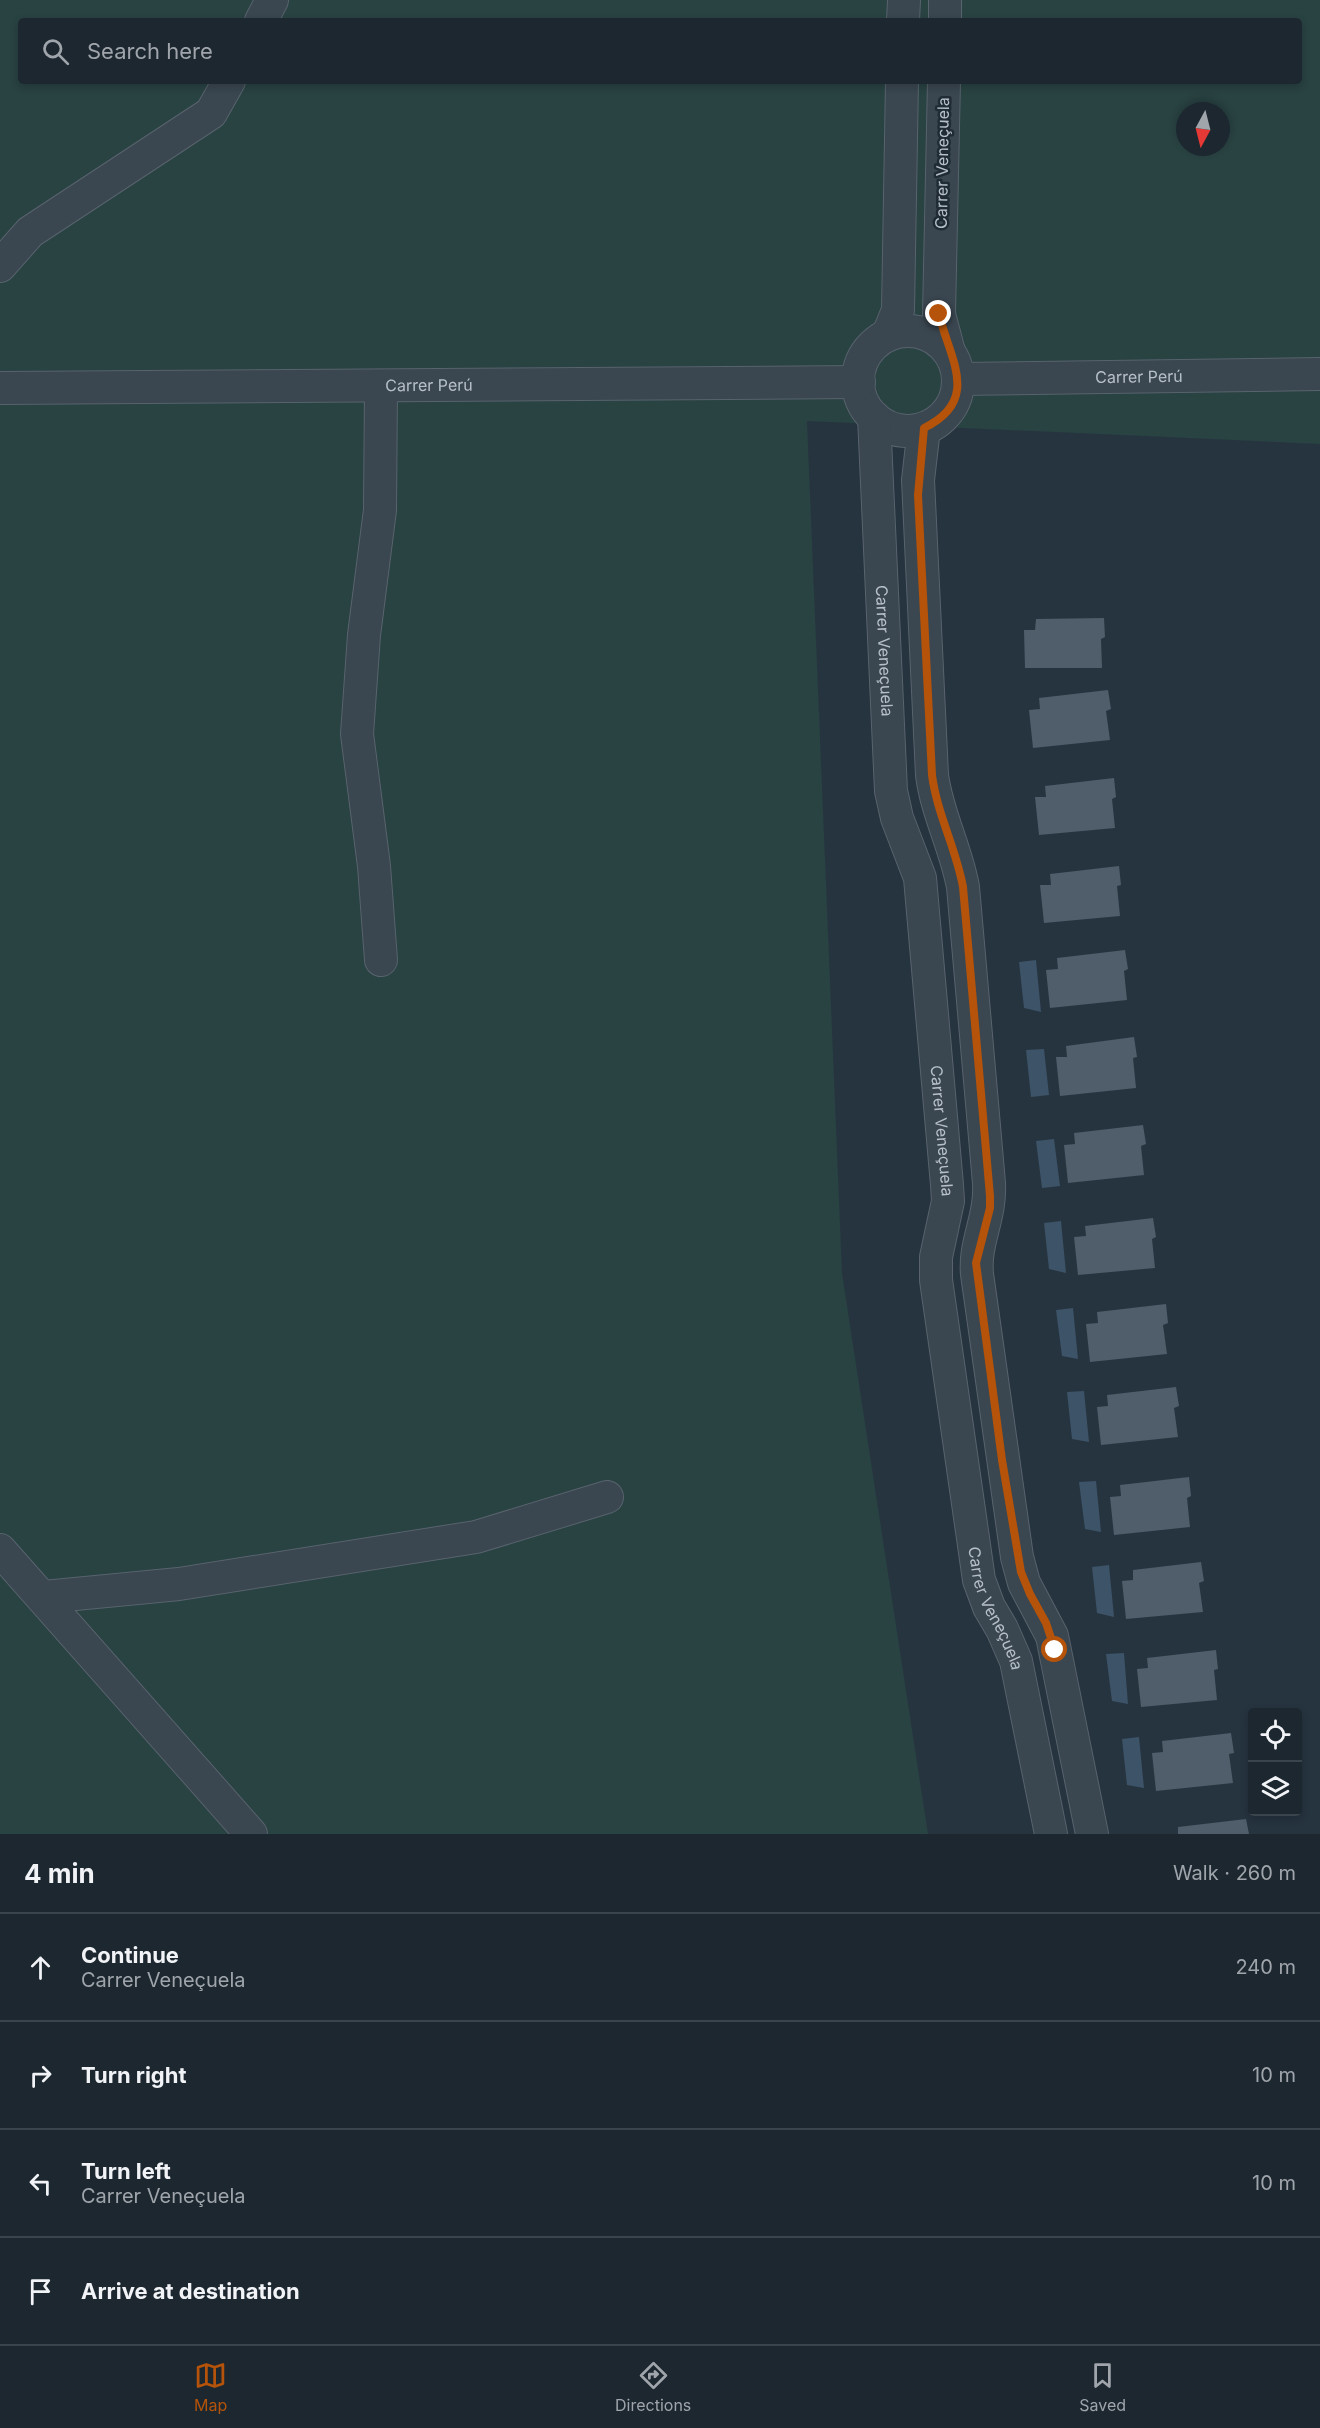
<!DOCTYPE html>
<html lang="en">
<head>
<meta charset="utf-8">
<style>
	body { margin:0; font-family:Inter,sans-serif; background:#29333c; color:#f1f3f6 }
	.controls { position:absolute; right:18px; bottom:18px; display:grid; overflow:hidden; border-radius:6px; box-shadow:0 3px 9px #0003 }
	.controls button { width:54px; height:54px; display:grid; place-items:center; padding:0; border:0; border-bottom:2px solid #3a444c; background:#1c2730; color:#f1f3f6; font:30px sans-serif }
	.compass { position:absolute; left:1176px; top:102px; width:54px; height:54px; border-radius:50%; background:#1c2730; box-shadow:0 3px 9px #0003; rotate:187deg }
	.stop { position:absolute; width:18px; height:18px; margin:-14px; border:4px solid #b45309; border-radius:50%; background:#fff }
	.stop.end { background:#b45309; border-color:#fff; box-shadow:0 2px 6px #0008 }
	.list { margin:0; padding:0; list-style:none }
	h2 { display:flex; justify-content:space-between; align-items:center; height:78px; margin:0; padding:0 24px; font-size:26px }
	h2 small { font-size:20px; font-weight:400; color:#a0a5ab }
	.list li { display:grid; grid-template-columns:39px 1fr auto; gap:18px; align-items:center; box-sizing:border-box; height:108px; padding:0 24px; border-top:2px solid #3a444c }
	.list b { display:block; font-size:22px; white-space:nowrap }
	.list p { margin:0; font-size:20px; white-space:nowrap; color:#a0a5ab }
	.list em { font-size:20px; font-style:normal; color:#a0a5ab }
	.icon { flex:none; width:33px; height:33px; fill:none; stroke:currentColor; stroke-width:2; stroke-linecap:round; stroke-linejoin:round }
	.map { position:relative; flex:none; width:1320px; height:1834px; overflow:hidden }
	.search { position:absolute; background:#1c2730; box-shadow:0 3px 9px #0003; left:18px; right:18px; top:18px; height:66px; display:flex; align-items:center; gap:15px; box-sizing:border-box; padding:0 21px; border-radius:6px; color:#a0a5ab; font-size:22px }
	.sheet { height:510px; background:#1c2730 }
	nav { display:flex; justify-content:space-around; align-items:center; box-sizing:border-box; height:84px; border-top:2px solid #3a444c; background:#1c2730; font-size:16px; color:#a0a5ab }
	nav a { display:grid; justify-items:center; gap:3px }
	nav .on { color:#b45309 }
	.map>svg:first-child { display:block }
</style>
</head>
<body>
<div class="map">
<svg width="1320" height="1834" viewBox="0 0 1320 1834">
	<rect width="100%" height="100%" fill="#263440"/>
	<path fill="#294242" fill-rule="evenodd" d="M0 0H1320V444L807 421 842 1273 928 1834H0ZM21 21H1299V81H21ZM1185 111H1221V147H1185Z"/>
	<path fill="#3d5368" d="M1036 960 1041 1012 1024 1008 1019 962Z
		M1044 1049 1049 1095 1031 1097 1026 1050Z
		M1054 1139 1060 1186 1042 1188 1036 1141Z
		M1061 1221 1066 1273 1049 1269 1044 1223Z
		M1073 1308 1078 1359 1062 1356 1056 1310Z
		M1084 1391 1089 1442 1072 1439 1067 1392Z
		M1096 1481 1101 1532 1085 1529 1079 1482Z
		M1109 1565 1114 1617 1097 1613 1092 1567Z
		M1124 1653 1128 1704 1112 1701 1106 1654Z
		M1139 1737 1144 1788 1127 1785 1122 1739Z"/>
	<path fill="#505d6a" d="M1104 618 1105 637 1101 639 1102 668H1025L1024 630H1035L1036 619Z
		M1108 690 1111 709 1106 711 1110 740 1033 748 1029 710 1040 709 1039 698Z
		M1114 778 1116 797 1112 799 1115 828 1039 835 1035 797H1046L1045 786Z
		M1119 866 1121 885 1117 886 1120 916 1044 923 1040 885H1051L1050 874Z
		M1125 950 1128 969 1124 971 1127 1000 1050 1008 1046 970 1058 969 1057 958Z
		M1134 1037 1137 1057 1133 1058 1136 1088 1060 1096 1056 1057H1067L1066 1046Z
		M1143 1125 1146 1144 1141 1146 1144 1175 1068 1183 1064 1145 1075 1144 1074 1133Z
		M1153 1218 1156 1237 1152 1239 1155 1268 1078 1275 1074 1237 1086 1236 1085 1226Z
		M1166 1304 1168 1323 1163 1325 1167 1354 1090 1362 1086 1324 1098 1323 1097 1312Z
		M1176 1387 1179 1406 1174 1408 1178 1437 1101 1445 1097 1407 1108 1406 1107 1395Z
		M1189 1477 1191 1496 1187 1498 1190 1527 1114 1535 1110 1497 1121 1496 1120 1485Z
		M1201 1562 1204 1581 1199 1583 1203 1612 1126 1619 1122 1581 1133 1580V1570Z
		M1216 1650 1218 1669 1214 1670 1217 1700 1141 1707 1137 1669 1148 1668 1147 1658Z
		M1231 1733 1234 1753 1229 1754 1233 1783 1156 1791 1152 1753 1163 1752 1162 1741Z
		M1246 1819 1249 1834H1178V1827Z"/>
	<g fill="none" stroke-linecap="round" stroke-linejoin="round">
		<defs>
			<g id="street">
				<path d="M261 21 272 0"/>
				<path d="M903 21 904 0"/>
				<path d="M945 21V0"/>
				<path d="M944 81 939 314 949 352"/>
				<path d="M0 266 30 232 211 113 229 81"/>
				<circle cx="908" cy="381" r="50"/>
				<path d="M888 335 898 310 902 81"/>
				<path id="s1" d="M959 379 1320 374"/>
				<path id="s2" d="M0 388 859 382"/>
				<path id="s3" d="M874 417 891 791 897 818 920 878 947 1185 948 1201 936 1257V1280L979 1580 989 1607 1002 1629 1016 1661 1051 1834"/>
				<path d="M924 428 918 480 932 775C937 814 956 848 963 887L989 1183C991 1218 974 1242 977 1274L1017 1557 1024 1583 1052 1636 1092 1834"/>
				<path d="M381 960 374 866 357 734 364 635 380 510 381 386"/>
				<path d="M0 1550 251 1834"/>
				<path d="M44 1597 179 1584 476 1537 607 1497"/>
			</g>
		</defs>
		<use href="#street" stroke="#58636d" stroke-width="34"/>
		<use href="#street" stroke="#3a4650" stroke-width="32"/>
	</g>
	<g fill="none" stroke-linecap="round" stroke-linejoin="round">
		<path stroke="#b45309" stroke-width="8" d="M939 314C949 358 982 400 924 428L918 495 932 775C937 814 956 848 963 887L990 1196V1208L976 1263 1002 1460 1021 1572 1030 1594 1046 1623 1055 1650"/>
	</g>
	<g text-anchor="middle" stroke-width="5" stroke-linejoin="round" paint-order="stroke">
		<g font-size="16" fill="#b7c0ca" stroke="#1f2b35">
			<text transform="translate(942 163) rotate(-89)" y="6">Carrer Veneçuela</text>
			<text dy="6" stroke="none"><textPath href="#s1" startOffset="180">Carrer Perú</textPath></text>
			<text dy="6" stroke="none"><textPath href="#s2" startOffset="429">Carrer Perú</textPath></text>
			<text dy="6" stroke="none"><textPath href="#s3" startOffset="234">Carrer Veneçuela</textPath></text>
			<text dy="6" stroke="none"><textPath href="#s3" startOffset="720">Carrer Veneçuela</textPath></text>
			<text dy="6" stroke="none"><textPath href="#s3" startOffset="1206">Carrer Veneçuela</textPath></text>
		</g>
	</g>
</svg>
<div class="controls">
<button><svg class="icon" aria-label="locate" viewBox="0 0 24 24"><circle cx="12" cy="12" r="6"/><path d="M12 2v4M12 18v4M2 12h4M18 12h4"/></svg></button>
<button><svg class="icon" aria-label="layers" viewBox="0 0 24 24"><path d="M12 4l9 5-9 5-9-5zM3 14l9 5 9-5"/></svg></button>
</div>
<svg class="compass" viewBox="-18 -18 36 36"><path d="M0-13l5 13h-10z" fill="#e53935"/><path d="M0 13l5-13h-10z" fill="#a0a5ab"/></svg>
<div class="stop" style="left:1055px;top:1650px"></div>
<div class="stop end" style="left:939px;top:314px"></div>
<div class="search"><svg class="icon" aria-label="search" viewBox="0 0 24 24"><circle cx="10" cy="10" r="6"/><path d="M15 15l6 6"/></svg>Search here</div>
</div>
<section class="sheet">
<h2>4 min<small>Walk · 260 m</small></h2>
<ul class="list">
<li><svg class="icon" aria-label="ahead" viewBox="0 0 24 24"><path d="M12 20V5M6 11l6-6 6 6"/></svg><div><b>Continue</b><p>Carrer Veneçuela</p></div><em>240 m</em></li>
<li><svg class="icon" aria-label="right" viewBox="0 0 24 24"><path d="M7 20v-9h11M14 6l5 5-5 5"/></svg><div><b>Turn right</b></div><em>10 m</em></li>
<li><svg class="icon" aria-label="left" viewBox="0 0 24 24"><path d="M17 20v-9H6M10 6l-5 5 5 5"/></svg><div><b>Turn left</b><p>Carrer Veneçuela</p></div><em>10 m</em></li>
<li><svg class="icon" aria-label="arrive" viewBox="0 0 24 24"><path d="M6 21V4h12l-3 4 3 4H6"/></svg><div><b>Arrive at destination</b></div></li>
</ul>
</section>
<nav>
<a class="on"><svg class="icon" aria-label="map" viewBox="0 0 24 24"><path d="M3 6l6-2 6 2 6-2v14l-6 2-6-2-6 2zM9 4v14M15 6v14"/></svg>Map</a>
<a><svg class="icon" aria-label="directions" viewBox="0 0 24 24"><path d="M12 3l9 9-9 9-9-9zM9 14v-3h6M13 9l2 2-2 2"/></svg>Directions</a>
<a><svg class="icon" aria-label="saved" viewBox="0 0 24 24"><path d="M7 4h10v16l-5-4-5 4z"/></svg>Saved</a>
</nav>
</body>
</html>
